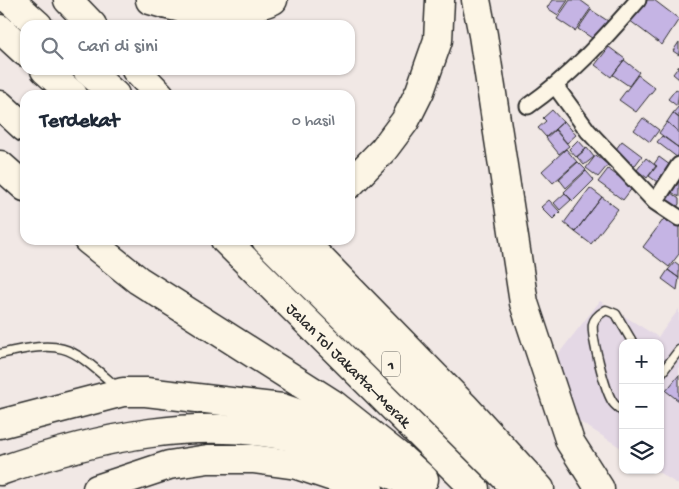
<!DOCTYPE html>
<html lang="id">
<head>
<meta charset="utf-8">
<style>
	body { margin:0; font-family:"Gochi Hand",sans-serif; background:#f2f2f3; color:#1f2937 }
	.controls { position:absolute; right:15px; bottom:15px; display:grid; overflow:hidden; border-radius:10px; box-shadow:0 1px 4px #0004 }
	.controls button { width:45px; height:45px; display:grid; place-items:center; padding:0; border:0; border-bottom:1px solid #e0e1e3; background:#fff; color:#1f2937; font:25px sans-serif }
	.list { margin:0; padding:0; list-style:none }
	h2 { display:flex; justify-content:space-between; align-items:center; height:65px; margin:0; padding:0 20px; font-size:21px }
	h2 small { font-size:16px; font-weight:400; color:#747a83 }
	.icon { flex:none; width:28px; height:28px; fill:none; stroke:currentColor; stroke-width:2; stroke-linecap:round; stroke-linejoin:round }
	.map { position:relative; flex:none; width:679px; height:489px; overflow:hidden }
	.search { position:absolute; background:#fff; box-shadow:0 1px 4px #0004; left:20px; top:20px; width:335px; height:55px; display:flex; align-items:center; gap:12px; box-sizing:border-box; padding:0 18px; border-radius:15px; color:#747a83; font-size:19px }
	.panel { position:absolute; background:#fff; box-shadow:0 1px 4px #0004; left:20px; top:90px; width:335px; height:155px; border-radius:15px }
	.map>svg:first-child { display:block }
</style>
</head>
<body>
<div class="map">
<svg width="679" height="489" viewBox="0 0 679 489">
	<rect width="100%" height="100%" fill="#f1e8e5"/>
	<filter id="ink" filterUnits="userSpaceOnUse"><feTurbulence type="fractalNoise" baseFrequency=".02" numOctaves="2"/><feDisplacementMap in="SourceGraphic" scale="10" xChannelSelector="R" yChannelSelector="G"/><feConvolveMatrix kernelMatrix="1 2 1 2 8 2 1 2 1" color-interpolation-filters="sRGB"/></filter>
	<g filter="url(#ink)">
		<path fill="#e4d8e5" d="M600 301 658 337 679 309V485L655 470H660V343H623V449L577 420 552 362Z"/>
		<path fill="#c5b4e4" stroke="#2b2b2b" d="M552 0H568L558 15 547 8Z
			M570 0H580L591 8 575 31 557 19Z
			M645 0H654L679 19 662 45 629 20Z
			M591 10 608 21 595 40 578 29Z
			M679 42V55L673 51Z
			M609 47 625 59 611 77 595 65Z
			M624 60 639 72 629 86 613 75Z
			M679 66V79L673 74Z
			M638 75 655 88 636 112 619 100Z
			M676 89 679 91 677 106 668 99Z
			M679 106V118L673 113Z
			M552 110 563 122 546 137 538 128 546 121 543 118Z
			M673 113 679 118V132L667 122Z
			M643 118 659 130 650 142 634 130Z
			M564 121 576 135 567 143 555 129Z
			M667 122 679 132V148L659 133Z
			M555 130 569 146 559 154 546 138Z
			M662 136 679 148 678 158 657 142Z
			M578 140 586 149 576 157 569 149Z
			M622 141 642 156 633 168 613 153Z
			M587 148 594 157 584 165 577 157Z
			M566 149 577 162 553 183 542 171Z
			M596 155 608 165 598 177 586 168Z
			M659 157 674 168 661 185 649 176 657 166 654 164Z
			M646 158 656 166 647 178 637 170Z
			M578 162 586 170 566 188 559 179Z
			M608 169 633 187 623 200 598 182Z
			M586 171 594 180 573 201 564 192Z
			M679 177V197L666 188Z
			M590 188 602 197 575 232 564 223Z
			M666 189 679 199V204L675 210 659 198Z
			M565 193 571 200 560 210 554 203Z
			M602 197 618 209 591 244 575 232Z
			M549 200 560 212 553 219 541 207Z
			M666 216 679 226V254L669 267 643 247Z
			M675 262 679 265V278L668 270Z
			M668 270 679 278 677 290 662 279Z
			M679 375V401L666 391Z"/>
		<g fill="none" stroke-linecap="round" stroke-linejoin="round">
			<defs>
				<path id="lane" d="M0 354C66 339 69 346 118 388
					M660 375 679 350
					M623 412C619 408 614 405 612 401 605 390 591 336 593 324 594 318 601 313 606 310L616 314 633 343"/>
				<path id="street" d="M556 87 588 131 655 202 679 218
					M528 106C571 76 604 39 638 0
					M655 202 679 165"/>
				<g id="highway">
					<path d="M10 0 38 25"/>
					<path d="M68 0 92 25"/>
					<path d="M150 0C189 13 235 16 273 0"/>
					<path d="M476 0 483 35 524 303 570 442 600 489"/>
					<path d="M0 29 25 52"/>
					<path d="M45 70 73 95"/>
					<path d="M87 70 115 95"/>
					<path d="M136 70 160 95"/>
					<path d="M0 105 25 128"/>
					<path d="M0 165 25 187"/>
					<path d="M350 184 384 149 405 121 420 91 438 40 440 0"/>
					<path d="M88 240 138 280 333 404 402 459 424 479"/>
					<path id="s1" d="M225 240 475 489"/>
					<path d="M266 240 517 489"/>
					<path d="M302 240 464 406 540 489"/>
					<path d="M0 424 123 392H146L282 408 347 430 361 438"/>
					<path d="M0 471C97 437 203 414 305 440 346 451 383 469 420 489"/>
					<path d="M97 489 169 465 208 459H253L297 465 369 489"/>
				</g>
			</defs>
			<use href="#lane" stroke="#2b2b2b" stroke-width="11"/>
			<use href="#street" stroke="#2b2b2b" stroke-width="19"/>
			<use href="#highway" stroke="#2b2b2b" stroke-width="31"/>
			<use href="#lane" stroke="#fcf5e5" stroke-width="8"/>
			<use href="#street" stroke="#fcf5e5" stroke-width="15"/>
			<use href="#highway" stroke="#fcf5e5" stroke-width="28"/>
		</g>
	</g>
	<g text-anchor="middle" stroke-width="4" stroke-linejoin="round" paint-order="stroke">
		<rect fill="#fcf5e5" stroke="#6a6863" stroke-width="1" x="382" y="351.5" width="18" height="25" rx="4"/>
		<g font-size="15" font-weight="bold" fill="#2b2b2b">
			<text x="391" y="369">1</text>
		</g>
		<g font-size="16" fill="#2b2b2b" stroke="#fcf5e5">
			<text dy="6" stroke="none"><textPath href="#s1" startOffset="176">Jalan Tol Jakarta–Merak</textPath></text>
		</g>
	</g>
</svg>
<div class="controls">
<button>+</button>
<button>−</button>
<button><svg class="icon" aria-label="layers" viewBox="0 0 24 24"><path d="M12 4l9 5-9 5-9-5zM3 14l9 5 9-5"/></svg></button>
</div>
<div class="search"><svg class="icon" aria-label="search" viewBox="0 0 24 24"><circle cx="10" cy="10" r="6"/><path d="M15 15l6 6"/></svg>Cari di sini</div>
<section class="panel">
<h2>Terdekat<small>0 hasil</small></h2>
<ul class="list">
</ul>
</section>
</div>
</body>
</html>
